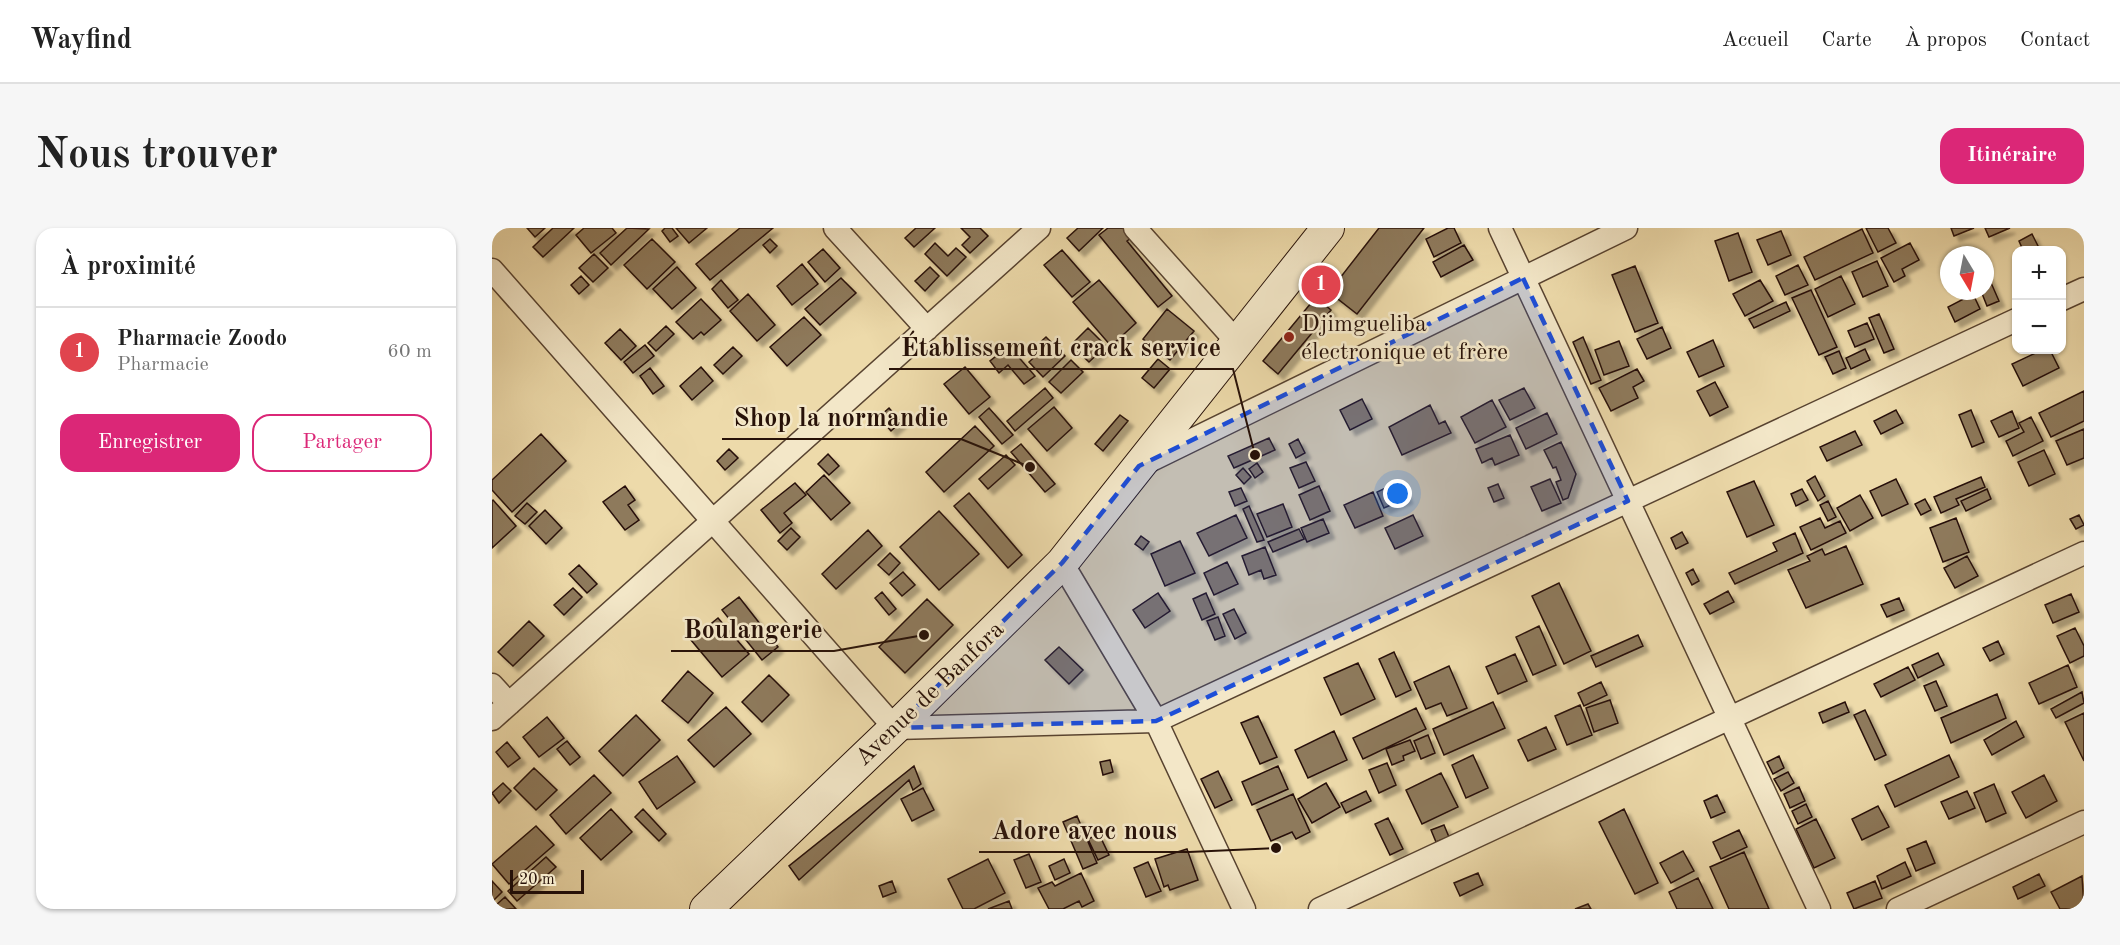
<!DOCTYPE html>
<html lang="fr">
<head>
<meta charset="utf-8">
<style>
	body { margin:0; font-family:"Old Standard TT",serif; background:#f6f6f6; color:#222 }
	.controls { position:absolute; right:18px; top:18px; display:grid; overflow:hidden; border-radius:12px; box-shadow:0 2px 4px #0004 }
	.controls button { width:54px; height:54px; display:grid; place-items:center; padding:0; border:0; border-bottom:2px solid #e0e0e0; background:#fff; color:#222; font:30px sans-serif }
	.compass { position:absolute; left:1448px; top:18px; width:54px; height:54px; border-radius:50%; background:#fff; box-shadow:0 2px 4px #0004; rotate:170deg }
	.scale { position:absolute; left:18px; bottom:15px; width:74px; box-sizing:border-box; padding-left:6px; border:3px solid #271108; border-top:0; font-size:16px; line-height:21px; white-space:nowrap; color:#271108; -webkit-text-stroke:4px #f3e7c8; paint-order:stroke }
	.you { position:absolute; left:906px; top:266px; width:21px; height:21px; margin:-15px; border:4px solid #fff; border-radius:50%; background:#1a73e8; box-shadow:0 0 0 9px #1a73e833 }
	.badge { display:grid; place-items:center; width:39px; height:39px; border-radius:50%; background:#db2777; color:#fff; font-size:20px; font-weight:700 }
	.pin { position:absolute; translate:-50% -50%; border:3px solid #fff; box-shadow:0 2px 6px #0006 }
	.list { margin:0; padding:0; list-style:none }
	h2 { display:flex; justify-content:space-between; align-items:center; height:78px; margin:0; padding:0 24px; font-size:26px }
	h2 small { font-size:20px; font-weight:400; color:#767676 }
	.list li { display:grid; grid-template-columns:39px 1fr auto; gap:18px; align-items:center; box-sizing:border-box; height:90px; padding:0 24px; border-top:2px solid #e0e0e0 }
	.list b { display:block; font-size:22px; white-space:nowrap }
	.list p { margin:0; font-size:20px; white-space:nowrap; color:#767676 }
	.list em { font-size:20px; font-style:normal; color:#767676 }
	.actions { display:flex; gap:12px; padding:18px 24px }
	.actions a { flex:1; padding:14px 0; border:2px solid #db2777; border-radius:18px; text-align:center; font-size:21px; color:#db2777 }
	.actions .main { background:#db2777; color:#fff }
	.map { position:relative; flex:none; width:1592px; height:681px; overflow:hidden; border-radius:18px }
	header { display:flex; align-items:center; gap:36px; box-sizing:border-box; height:84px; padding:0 30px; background:#fff; border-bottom:2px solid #e0e0e0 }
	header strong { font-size:28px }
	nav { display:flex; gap:33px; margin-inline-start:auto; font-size:21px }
	.intro { display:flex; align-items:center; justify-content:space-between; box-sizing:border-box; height:144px; padding:0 36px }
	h1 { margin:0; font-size:42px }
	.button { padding:15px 27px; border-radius:18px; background:#db2777; color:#fff; font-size:21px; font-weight:700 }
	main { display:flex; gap:36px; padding:0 36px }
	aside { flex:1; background:#fff; border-radius:18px; box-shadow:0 2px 4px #0004 }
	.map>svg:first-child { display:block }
</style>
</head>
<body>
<header>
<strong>Wayfind</strong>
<nav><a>Accueil</a><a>Carte</a><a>À propos</a><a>Contact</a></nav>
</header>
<div class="intro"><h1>Nous trouver</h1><a class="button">Itinéraire</a></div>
<main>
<aside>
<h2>À proximité<small></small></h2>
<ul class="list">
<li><span class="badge" style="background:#e0444e">1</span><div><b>Pharmacie Zoodo</b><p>Pharmacie</p></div><em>60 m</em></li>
</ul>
<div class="actions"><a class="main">Enregistrer</a><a>Partager</a></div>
</aside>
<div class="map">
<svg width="1592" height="681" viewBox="0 0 1592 681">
	<defs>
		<filter id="shadow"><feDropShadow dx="5.5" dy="5.5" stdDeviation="1.5" flood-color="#0004"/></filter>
	</defs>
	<rect width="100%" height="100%" fill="#eddaaa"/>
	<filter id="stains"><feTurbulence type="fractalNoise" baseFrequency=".00333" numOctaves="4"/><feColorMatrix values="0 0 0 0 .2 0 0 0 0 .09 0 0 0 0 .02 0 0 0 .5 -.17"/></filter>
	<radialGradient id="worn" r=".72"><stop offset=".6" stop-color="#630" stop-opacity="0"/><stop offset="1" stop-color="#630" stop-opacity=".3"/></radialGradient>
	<path fill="#8e7a5c" stroke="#271108" stroke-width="1.5" filter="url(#shadow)" d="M35 0H53L43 9Z
		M61 0H82L51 29 41 19Z
		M92 0H120L124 5 99 25 84 7Z
		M135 0 157 1 119 37 108 25Z
		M173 0H180L186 8 178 14 170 3Z
		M184 0H215L197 15Z
		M248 0H281L218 52 204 36Z
		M424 0H443L422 19 413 10Z
		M469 0H488L496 8 478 25 470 17 478 9Z
		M586 0H611L587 23 575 10Z
		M616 0H633L640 9 635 13 680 68 666 79 607 7Z
		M887 0H932L865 86 837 64Z
		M956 0H962L969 15 942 29 934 11Z
		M1374 0H1396L1404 15 1386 24Z
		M1459 0H1482L1462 8Z
		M1493 0H1518L1497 9Z
		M1370 1 1381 25 1323 52 1312 29Z
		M1289 3 1299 27 1276 37 1265 12Z
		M1246 5 1260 44 1237 53 1223 13Z
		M1540 6 1548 22H1531L1527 13Z
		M160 11 183 34 155 61 132 37Z
		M278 11 285 18 278 25 271 17Z
		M443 15 456 28 464 20 474 29 455 48 433 26Z
		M1418 15 1427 32 1410 41 1413 48 1402 54 1389 30Z
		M972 17 981 32 949 49 941 34Z
		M331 21 348 40 333 54 316 34Z
		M570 22 598 54 580 69 552 37Z
		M102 26 116 40 101 54 87 40Z
		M1385 33 1396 58 1371 69 1360 44Z
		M310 36 326 56 300 77 285 58Z
		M1306 37 1316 57 1293 67 1284 48Z
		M1143 38 1166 95 1143 104 1120 47Z
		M185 39 204 60 180 81 161 61Z
		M438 39 447 48 433 63 423 53Z
		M1493 41 1507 73 1495 78 1489 63H1493Z
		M89 48 97 57 87 66 79 57Z
		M1349 48 1363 76 1336 89 1323 61Z
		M349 50 364 65 328 97 313 81Z
		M229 52 246 72 236 80 220 61Z
		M607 52 644 95 619 118 581 74Z
		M1268 52 1281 73 1253 88 1241 66Z
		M1319 62 1345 119 1327 127 1300 70Z
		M256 66 283 97 265 113 238 83Z
		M1481 66 1488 81 1463 94 1456 79Z
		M824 69 839 82 786 146 771 133Z
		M209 71 229 92 212 107 209 104 201 111 184 94Z
		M1294 74 1298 83 1262 100 1257 91Z
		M675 81 702 103 678 132 651 111Z
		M1387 86 1402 121 1392 125 1377 90Z
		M312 89 329 107 295 138 278 119Z
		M1375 95 1382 111 1363 119 1356 103Z
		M174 98 182 106 164 123 156 115Z
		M1170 99 1179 120 1155 131 1145 111Z
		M596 100 614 118 597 134 579 117Z
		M128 101 144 118 129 132 113 115Z
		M554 109 573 128 551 149 537 134 548 124 543 119Z
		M1091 109 1109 152 1099 156 1081 114Z
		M1221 112 1232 138 1207 149 1195 124Z
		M1127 113 1137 138 1112 147 1103 122Z
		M153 117 162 128 141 145 132 134Z
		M517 118 543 148 532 156 516 137 507 145 498 133Z
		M241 119 250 128 231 146 222 137Z
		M1373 121 1378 132 1359 141 1354 130Z
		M1550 122H1558L1567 140 1531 158 1520 136Z
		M1347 123 1354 140 1341 146 1333 129Z
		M666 131 678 141 662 160 650 150Z
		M579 132 591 144 569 165 557 154Z
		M209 139 221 153 200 172 188 158Z
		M473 139 498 169 477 186 452 156Z
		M158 140 172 158 161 166 148 148Z
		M1145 141 1152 153 1141 159 1146 170 1119 183 1107 160Z
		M1223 154 1236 179 1218 188 1205 163Z
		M553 160 561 170 523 203 515 193Z
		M1032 160 1043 180 1018 192 1007 172Z
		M1592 163V193L1559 209 1547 185Z
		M870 171 880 191 858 202 848 182Z
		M1000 172 1014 199 983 215 969 189Z
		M938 177 947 196 953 193 959 205 910 227 897 199Z
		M562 179 580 200 555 223 536 201Z
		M397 180 409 194 399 203 387 189Z
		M497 180 521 207 510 216 487 189Z
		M1404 182 1411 195 1389 206 1382 193Z
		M1479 182 1492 214 1480 219 1467 187Z
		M1520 183 1527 200 1507 209 1499 193Z
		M1055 185 1065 206 1034 221 1024 200Z
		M628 187 636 193 611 223 603 216Z
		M1539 189 1551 213 1521 228 1514 213 1532 204 1527 195Z
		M483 198 502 218 452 264 434 244Z
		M1592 201V230L1575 237 1564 213Z
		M1363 203 1370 217 1335 233 1328 219Z
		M49 206 74 233 20 284 0 262V252Z
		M1018 207 1027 227 1003 237 1000 230 990 235 984 221Z
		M777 210 783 222 742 240 736 228Z
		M806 211 813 225 804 230 797 216Z
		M1069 214 1084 246 1076 270 1071 272 1064 254 1069 252 1064 239 1061 240 1052 222Z
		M529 216 563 256 553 264 519 224Z
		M237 221 246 230 233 242 225 233Z
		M1552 222 1563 246 1537 258 1526 234Z
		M336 226 347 238 337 247 326 236Z
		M514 227 523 237 496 261 487 251Z
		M814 234 823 253 807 260 798 240Z
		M765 235 771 244 763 250 757 241Z
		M751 240 759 249 752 256 744 247Z
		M332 247 358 275 339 292 314 264Z
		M1323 248 1333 268 1326 273 1315 253Z
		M1489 249 1493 259 1464 271 1467 277 1449 285 1442 269Z
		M1058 251 1069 275 1050 283 1039 259Z
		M1404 251 1416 276 1390 288 1378 263Z
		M908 253 915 270 892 280 885 264Z
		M1262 253 1282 297 1255 309 1235 264Z
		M303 255 314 267 292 285 300 295 288 305 269 282Z
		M1006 256 1012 270 1002 274 996 260Z
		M133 258 143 272 136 277 147 292 133 302 111 274Z
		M827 258 838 283 818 292 807 267Z
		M749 260 755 273 743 278 737 264Z
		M1310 261 1316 272 1304 278 1299 266Z
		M1495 261 1499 271 1474 283 1469 273Z
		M881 264 891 288 863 300 852 277Z
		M477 265 530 327 516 340 462 278Z
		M1368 267 1381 290 1358 303 1345 280Z
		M1433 271 1439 282 1429 287 1423 276Z
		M1 272 24 298 0 320V273Z
		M1336 273 1344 289 1336 293 1328 277Z
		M35 275 45 284 33 296 23 288Z
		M791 276 800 299 775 309 765 286Z
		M757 278 772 312 765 314 751 281Z
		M53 282 70 300 54 316 37 298Z
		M447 283 487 326 447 362 408 319Z
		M744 287 755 310 717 328 705 305Z
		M921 287 931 308 903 321 893 300Z
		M1587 287 1592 297 1584 301 1578 291Z
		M1328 290 1333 300 1348 293 1354 305 1319 322 1308 299Z
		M1464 290 1477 324 1451 334 1438 300Z
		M831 291 837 305 815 314 809 300Z
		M299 300 308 309 295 322 286 313Z
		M807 301 812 311 781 324 776 314Z
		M376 302 390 318 344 361 330 346Z
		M1190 304 1196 315 1184 321 1179 310Z
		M1303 305 1311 325 1243 356 1237 345 1285 323 1281 315Z
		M649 308 657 314 651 322 643 316Z
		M688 313 703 345 673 358 659 326Z
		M1354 318 1371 356 1314 380 1296 342 1318 333 1315 328 1330 321 1333 327Z
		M773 319 784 347 772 351 769 342 757 347 750 328Z
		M398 325 408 335 397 347 386 337Z
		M1475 328 1486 348 1463 360 1452 340Z
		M735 334 746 356 722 367 712 345Z
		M87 337 105 356 95 365 77 346Z
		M1201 341 1207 353 1200 357 1194 345Z
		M411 344 423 357 410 368 398 355Z
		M1067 355 1099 423 1072 436 1040 368Z
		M81 360 90 369 72 387 62 377Z
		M1236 363 1242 374 1218 386 1212 376Z
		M390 364 404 381 397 387 383 370Z
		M666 365 678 383 653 400 641 382Z
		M714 365 723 386 710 392 701 371Z
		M1579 366 1587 384 1561 395 1553 377Z
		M247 369 286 419 270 432 230 382Z
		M1407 370 1412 382 1395 389 1389 377Z
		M435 371 461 397 413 445 387 419Z
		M742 381 754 405 743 411 731 386Z
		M726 389 733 408 723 412 715 393Z
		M226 390 257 426 230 449 199 412Z
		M37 393 52 408 21 438 6 424Z
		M1047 398 1064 437 1041 447 1024 409Z
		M1583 400 1592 418V428L1578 435 1565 408Z
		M1146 407 1151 418 1104 439 1099 428Z
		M1506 413 1512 426 1498 433 1491 420Z
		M567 419 591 442 577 456 553 432Z
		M902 424 919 462 904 469 887 431Z
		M1446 425 1452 437 1426 450 1420 437Z
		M1023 426 1035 453 1006 466 994 439Z
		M866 435 883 471 849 487 832 450Z
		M1576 437 1585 459 1547 476 1537 455Z
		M957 438 975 480 955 488 949 475 934 481 922 454Z
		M1416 439 1423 452 1389 469 1382 456Z
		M196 443 221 465 196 495 170 473Z
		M277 447 297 467 270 494 250 474Z
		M1444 453 1455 478 1443 483 1432 458Z
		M1109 454 1115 467 1092 478 1086 465Z
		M1590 464 1592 475 1564 490 1559 481Z
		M1505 466 1514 490 1459 515 1449 490Z
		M1118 472 1126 495 1102 504 1094 480Z
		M1001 474 1013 500 952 527 941 501Z
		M1353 474 1357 484 1331 495 1327 485Z
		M1088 477 1100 507 1075 517 1063 488Z
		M234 479 259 506 222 539 196 512Z
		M924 480 934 501 871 531 861 510Z
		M1373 482 1394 527 1383 532 1362 487Z
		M1592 485V533L1573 494Z
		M144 487 168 512 131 548 107 523Z
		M766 488 785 529 768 536 749 495Z
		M55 489 72 510 47 529 31 509Z
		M1524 493 1532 509 1500 527 1492 512Z
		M1054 499 1064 521 1036 533 1026 512Z
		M842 503 855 532 816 550 803 522Z
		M936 507 943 525 929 531 922 513Z
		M918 512 923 523 911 528 912 532 900 537 894 521Z
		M75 513 88 529 78 537 65 521Z
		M15 514 28 530 16 539 4 524Z
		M981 527 996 560 974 570 960 537Z
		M1457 527 1467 549 1403 579 1393 557Z
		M185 528 203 554 165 581 147 554Z
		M1287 528 1292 540 1281 546 1275 534Z
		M618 532 621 544 611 547 608 534Z
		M895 535 904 557 887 565 877 542Z
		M422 538 429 556 421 562 417 552 307 652 297 638Z
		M786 538 796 561 760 577 750 554Z
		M42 540 65 562 44 582 22 560Z
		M726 543 740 572 723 580 709 551Z
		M1296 544 1302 555 1289 563 1282 551Z
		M949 545 966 579 930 596 914 562Z
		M102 547 119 565 74 606 58 587Z
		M1552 547 1565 573 1534 590 1520 564Z
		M11 555 19 563 7 575 0 565Z
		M834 555 848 579 820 595 806 571Z
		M1502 556 1514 585 1494 594 1482 565Z
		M1307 559 1313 573 1298 580 1292 566Z
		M431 560 442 582 420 593 409 571Z
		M874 563 879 573 854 585 849 575Z
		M1475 563 1483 580 1457 591 1449 574Z
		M801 566 818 604 804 611 800 604 779 613 765 582Z
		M1225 567 1233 584 1219 590 1212 573Z
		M1314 576 1320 589 1306 596 1300 583Z
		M1386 578 1397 599 1370 612 1360 591Z
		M119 581 140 604 109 632 88 610Z
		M151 581 174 606 167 613 143 589Z
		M1132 581 1166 655 1143 666 1107 594Z
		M585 588 605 635 591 641 571 594Z
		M896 590 911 621 898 627 883 596Z
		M1324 591 1343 630 1322 640 1304 601Z
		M952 597 957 609 944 614 939 602Z
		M44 598 62 617 17 656 0 636Z
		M1247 602 1255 619 1229 631 1221 614Z
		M607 606 617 627 606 632 596 611Z
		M1434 613 1443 635 1424 643 1415 621Z
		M695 621 706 652 678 662 676 657 672 659 663 631Z
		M1191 623 1202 643 1179 655 1168 635Z
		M1252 624 1277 681H1237L1218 639Z
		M537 626 549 654 534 660 522 632Z
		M54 629 64 639 25 673 16 663Z
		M496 631 513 665 482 681H471L456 651Z
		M572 631 578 645 563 652 557 638Z
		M656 634 669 663 654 669 642 640Z
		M1413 634 1419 648 1390 661 1385 648Z
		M589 645 602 673 590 679 587 673 571 681H557L546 660 560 654 563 658Z
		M986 645 991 657 968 668 962 655Z
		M1547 646 1553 658 1526 671 1521 659Z
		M1590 648 1592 681H1568L1559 664Z
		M1206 650 1221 681H1185L1177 664Z
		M0 653 10 664 0 674Z
		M400 653 404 664 391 669 387 658Z
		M1383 653 1390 670 1362 681 1355 665Z
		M13 669 24 681H6L3 678Z
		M517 673 520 681H496Z
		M1096 676 1099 681H1083Z"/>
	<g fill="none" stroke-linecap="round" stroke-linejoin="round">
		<defs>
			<path id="minor" d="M343 0 435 101
				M643 0 745 114
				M1008 0 1327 681
				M0 42 403 500 664 493 1524 92
				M1570 71 1592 61
				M653 235 1134 0
				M570 335 664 493 752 681
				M0 457 17 476
				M0 491 547 0
				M828 681 1592 325
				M1406 681 1592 594"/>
			<path id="secondary" d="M214 681 403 500 570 335 836 0"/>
		</defs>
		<use href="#minor" stroke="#584330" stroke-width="25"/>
		<use href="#secondary" stroke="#271108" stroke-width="34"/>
		<use href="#minor" stroke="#f3e7c8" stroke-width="22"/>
		<use href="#secondary" stroke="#f3e7c8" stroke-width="32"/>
	</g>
	<path fill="#1d4ed8" fill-opacity="0.2" stroke="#1d4ed8" stroke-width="4.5" stroke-dasharray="12 8" stroke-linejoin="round" d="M1031 50 1136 273 664 493 403 500 570 335 647 238Z"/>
	<circle fill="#8f2418" stroke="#f3e7c8" stroke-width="2" cx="797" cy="109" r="6"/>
	<g text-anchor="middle" stroke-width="5" stroke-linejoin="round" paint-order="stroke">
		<g font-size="24" fill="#271108" stroke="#f3e7c8" text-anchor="start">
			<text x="809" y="103">Djimgueliba<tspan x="809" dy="28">électronique et frère</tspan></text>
		</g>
		<g font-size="24" fill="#271108" stroke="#f3e7c8">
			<text transform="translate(437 465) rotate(-44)" y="8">Avenue de Banfora</text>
		</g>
	</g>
	<path fill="none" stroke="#271108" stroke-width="2" d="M763 227L741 141H397M538 239L469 211H230M432 407L342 423H179M784 620L697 624H487"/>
	<g fill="#271108" stroke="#f3e7c8" stroke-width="2">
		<circle cx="763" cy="227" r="6"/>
		<circle cx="538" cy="239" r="6"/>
		<circle cx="432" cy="407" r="6"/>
		<circle cx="784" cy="620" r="6"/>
	</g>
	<g font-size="26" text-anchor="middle" font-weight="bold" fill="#271108" stroke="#f3e7c8" stroke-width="5" stroke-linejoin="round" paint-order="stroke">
		<text x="569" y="128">Établissement crack service</text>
		<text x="349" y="198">Shop la normandie</text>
		<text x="261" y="410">Boulangerie</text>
		<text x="592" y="611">Adore avec nous</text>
	</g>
	<rect width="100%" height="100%" filter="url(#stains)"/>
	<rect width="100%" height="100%" fill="url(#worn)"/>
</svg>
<div class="controls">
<button>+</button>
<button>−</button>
</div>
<svg class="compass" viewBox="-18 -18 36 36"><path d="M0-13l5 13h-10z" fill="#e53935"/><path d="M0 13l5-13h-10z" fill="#767676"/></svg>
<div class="scale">20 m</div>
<div class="you"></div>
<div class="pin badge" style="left:829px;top:57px;background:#e0444e">1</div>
</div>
</main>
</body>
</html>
